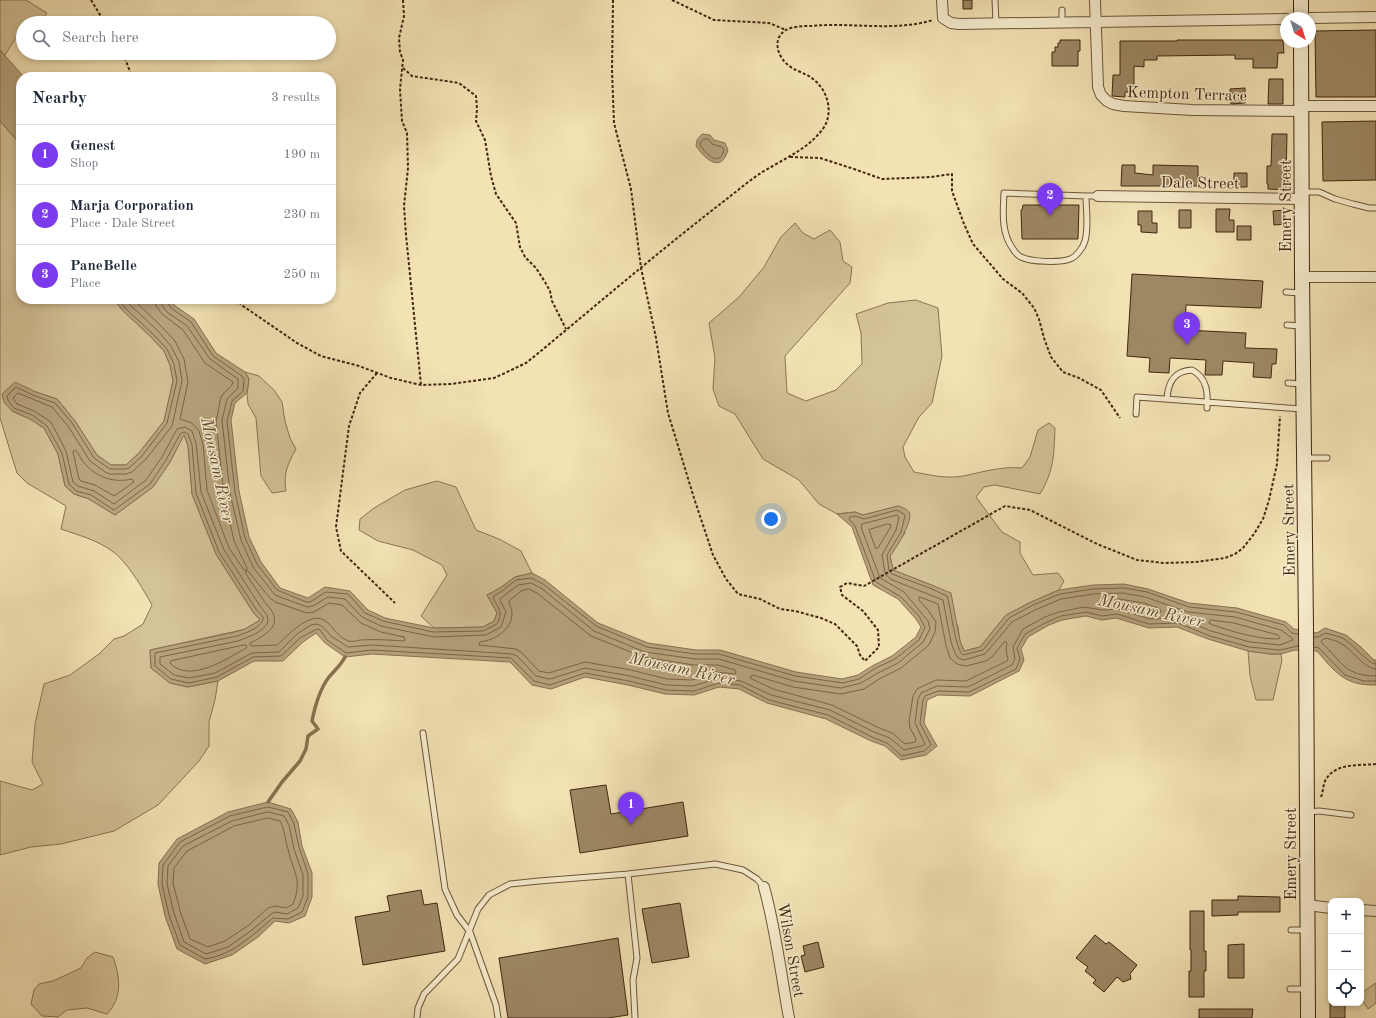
<!DOCTYPE html>
<html lang="en">
<head>
<meta charset="utf-8">
<style>
	body { margin:0; font-family:"Old Standard TT",serif; background:#f6f6f7; color:#1f2937 }
	.controls { position:absolute; right:12px; bottom:12px; display:grid; overflow:hidden; border-radius:8px; box-shadow:0 2px 6px #0003 }
	.controls button { width:36px; height:36px; display:grid; place-items:center; padding:0; border:0; border-bottom:1px solid #e0e1e3; background:#fff; color:#1f2937; font:20px sans-serif }
	.compass { position:absolute; left:1280px; top:12px; width:36px; height:36px; border-radius:50%; background:#fff; box-shadow:0 2px 6px #0003; rotate:142deg }
	.you { position:absolute; left:771px; top:519px; width:14px; height:14px; margin:-10px; border:3px solid #fff; border-radius:50%; background:#1a73e8; box-shadow:0 0 0 6px #1a73e833 }
	.badge { display:grid; place-items:center; width:26px; height:26px; border-radius:50%; background:#7c3aed; color:#fff; font-size:13px; font-weight:700 }
	.pin { position:absolute; translate:-50% -33px; filter:drop-shadow(0 1px 2px #0008) }
	.pin::after { content:''; position:absolute; top:21px; width:14px; height:12px; background:inherit; clip-path:polygon(0 0,100% 0,50% 100%) }
	.list { margin:0; padding:0; list-style:none }
	h2 { display:flex; justify-content:space-between; align-items:center; height:52px; margin:0; padding:0 16px; font-size:17px }
	h2 small { font-size:13px; font-weight:400; color:#747a83 }
	.list li { display:grid; grid-template-columns:26px 1fr auto; gap:12px; align-items:center; box-sizing:border-box; height:60px; padding:0 16px; border-top:1px solid #e0e1e3 }
	.list b { display:block; font-size:15px; white-space:nowrap }
	.list p { margin:0; font-size:13px; white-space:nowrap; color:#747a83 }
	.list em { font-size:13px; font-style:normal; color:#747a83 }
	.icon { flex:none; width:22px; height:22px; fill:none; stroke:currentColor; stroke-width:2; stroke-linecap:round; stroke-linejoin:round }
	.map { position:relative; flex:none; width:1376px; height:1018px; overflow:hidden }
	.search { position:absolute; background:#fff; box-shadow:0 2px 6px #0003; left:16px; top:16px; width:320px; height:44px; display:flex; align-items:center; gap:10px; box-sizing:border-box; padding:0 14px; border-radius:22px; color:#747a83; font-size:15px }
	.panel { position:absolute; background:#fff; box-shadow:0 2px 6px #0003; left:16px; top:72px; width:320px; height:232px; border-radius:16px }
	.map>svg:first-child { display:block }
</style>
</head>
<body>
<div class="map">
<svg width="1376" height="1018" viewBox="0 0 1376 1018">
	<rect width="100%" height="100%" fill="#f2e2b4"/>
	<filter id="stains"><feTurbulence type="fractalNoise" baseFrequency=".005" numOctaves="4"/><feColorMatrix values="0 0 0 0 .2 0 0 0 0 .09 0 0 0 0 .02 0 0 0 .5 -.17"/></filter>
	<radialGradient id="worn" r=".72"><stop offset=".6" stop-color="#630" stop-opacity="0"/><stop offset="1" stop-color="#630" stop-opacity=".3"/></radialGradient>
	<path fill="#d4c298" stroke="#8a7453" d="M0 0H26L47 13 39 23H23V33L13 42 5 55 0 50Z
		M0 121 21 145V299H114L122 310 150 336 164 351 170 365 173 381 164 421 139 453 126 465H111L97 455 75 421 57 399 36 392 12 411 30 419 44 428 58 454 65 486 74 494 89 499 115 515 153 487 170 462 184 434 188 446 192 494 216 554 253 612 260 620 245 629 237 631 150 650 151 668 170 683 188 687 218 681 215 700 209 722V746L199 761 158 805 114 831 61 844 31 847 0 855V781L32 790 43 784 32 762 35 724 44 684 70 675 99 654 114 639 124 636 143 624 152 605C143 589 127 561 112 551 97 540 78 535 61 529L66 506 27 483 17 473 0 418Z
		M795 223 803 233 814 239 830 230 840 242 843 261 852 267 850 283 785 356 787 393 806 401 836 390 862 364 861 333 856 314 888 303 916 300 938 308 942 356 932 403 919 417 903 447 905 457 914 472C930 475 947 479 963 476 983 472 1002 466 1022 468L1030 457 1038 430 1049 423 1055 428C1054 454 1054 471 1040 494L995 485 984 487 976 497 1002 532 1020 542V553L1033 575 1058 573 1064 581 1059 590 1031 602 1006 615 980 647 964 651 960 641 958 626 934 586 893 570 890 556 905 533 898 506 863 515 855 512 837 514 819 504 799 480 763 459 735 414 719 406 713 389 715 358 709 323 739 297 764 267 781 237Z
		M245 372 259 376 274 390 282 402 285 421 290 438 296 449C288 464 283 473 286 491L272 493 261 476 256 418 248 404 247 393 249 379Z
		M437 481 456 487 476 530 499 539 521 551 532 573 515 577 500 588 487 595 497 613 494 621 483 627 434 628 421 616 447 575 442 565 413 550 378 541 359 530 360 519 374 508 405 490Z
		M1248 651 1270 654H1281L1282 660 1273 700H1256L1250 676Z
		M95 952 113 957C120 976 123 997 107 1014L87 1008 67 1010 58 1017 42 1016 31 1004 34 990 39 984 53 981 81 968 87 958Z
		M1376 983V1003L1368 1009 1361 998V993Z"/>
	<path fill="#b5a27c" stroke="#867150" d="M0 50 24 77H21V145L0 121Z
		M702 134 710 135 714 140 725 143 728 150C721 174 705 159 696 146L697 140Z
		M114 299H169L174 305 194 319 216 353 245 372 249 379 247 393 235 403 231 420 239 491 249 537 261 562 280 588 308 598 325 587 350 591 368 610 385 618 434 628 483 627 494 621 497 613 487 595 500 588 515 577 532 573 545 580 598 623 648 643 696 650H720L796 672 842 679 858 675 872 666 892 656 916 637 921 627 916 619 898 599 873 585 852 527 837 514 855 512 863 515 898 506C901 507 907 509 909 512 914 521 895 549 890 556L893 570 934 586 951 593 960 641 964 651 980 647 1006 615 1031 602 1059 590 1093 585 1124 584 1148 589 1189 603 1237 608 1286 622 1294 629 1317 633 1325 628 1346 635 1361 647 1374 660H1376V685C1345 686 1335 672 1317 651L1295 650 1281 654H1270L1248 651 1208 639 1177 627 1149 628 1116 618 1102 620 1086 616 1062 620 1049 625 1028 637 1021 649 1024 660 1019 671 970 696 938 695 927 700 924 723 937 746 926 755 901 760 885 746 871 741 826 719 767 703 739 689 719 687 694 695 665 694 628 685 585 677 551 689 532 685 510 662 372 654 345 657 325 643 316 633 303 642 283 661H254L218 681 188 687 170 683 151 668 150 650 235 632 245 629 260 620 253 612 216 554 192 494 188 446 184 435 170 462 153 487 115 515 89 499 74 494 65 486 58 454 44 428 30 419 12 411 4 402 2 394 15 382 36 392 57 399 75 421 97 455 111 465H126L139 453 164 421 173 381 170 365 164 351 150 336 122 310Z
		M268 802 291 809 298 822 302 846 312 873V897L305 916 289 923 275 921 258 937 232 955 205 964 177 949 165 916 158 884 159 863 177 839 228 812Z"/>
	<g fill="none" stroke-linecap="round" stroke-linejoin="round">
		<path stroke="#7a6445" stroke-width="1" d="M704 139H708L712 144 722 147 724 150C719 168 706 154 700 145L701 142Z
			M119 299 125 308 153 334 167 349 174 364 177 381 167 423 142 456 129 468 125 469H110L94 458 72 423 55 403 35 396 16 387 7 396 8 400 14 408 32 415 47 426 62 453 69 484 76 491 91 495 114 510 150 484 166 460 180 434 184 432 188 434 192 445 196 493 219 552 256 609 263 617V620C259 629 245 633 237 636L155 653V666L171 679 189 683 217 677 253 657 281 656 300 638 317 629 320 630 327 640 346 653 372 650 511 658 534 681 550 685 585 673 629 681 666 690 694 691 719 683 740 685 769 700 828 715 872 737 887 743 902 756 924 751 931 745 920 723 923 700 925 696 938 691 969 692 1016 669 1020 659 1017 648 1025 634 1047 622 1061 616 1086 612 1102 616 1117 614 1149 624 1178 623 1210 636 1249 647 1280 650 1298 646
			M125 299 129 304 157 330 171 346 179 362 182 381 172 426 146 459 132 472 126 474H110L105 472 90 461 68 426 52 407 18 393 13 398 17 404 34 411 51 422 66 451 73 482 78 486 94 491 114 504 146 480 162 457 177 429 185 427 192 431 196 443 201 492 224 550 260 606 267 615 268 621C265 632 248 637 238 641L160 657V664L174 675 189 678 215 673 252 653 279 652 297 634 311 625 316 624 322 626 331 636 348 647 372 645 512 654 517 656 536 676 550 679 585 668 630 676 666 685 693 686 719 678 741 681 771 695 830 710 874 732 890 738 904 750 922 746 925 744 915 723 918 699 921 693 937 686 968 687 1012 665 1015 659 1013 647 1023 629 1045 617 1059 612 1084 607 1102 610 1118 609 1150 619 1179 618 1211 631 1250 642 1280 645 1293 640 1292 638 1281 630 1235 617 1188 612 1145 597 1123 593 1093 594 1061 599 1035 610 1012 622 985 654 964 660 958 658 955 653 951 642 943 600 890 579 885 573 882 555 896 530 899 518 897 515 862 524 861 527 880 578 904 592 928 621 930 629 923 642 898 663 876 674 861 683 841 688 794 681 719 659H695L645 652 594 631 541 588 531 583 518 585 501 598 500 600 506 612 501 627 486 635 434 637 381 626 362 617 345 599 328 597 313 606 307 607 275 595 253 567 241 540 230 493 222 420 227 399 238 388V379L210 359 187 326 167 312 162 305 161 299
			M133 299 161 326 175 341 184 359 188 382 180 419 192 423 199 431 203 444 207 490 229 548 244 570 246 571 247 568 234 541 224 495 216 422 221 397 224 393 232 385 233 382 205 363 183 330 162 314 156 306 155 299
			M166 299 167 302 171 308 191 322 213 356 242 376 244 380 243 391 232 401 227 421 235 492 245 538 257 564 277 590 306 602H310L326 592 348 594 365 613 383 621 433 632 483 631 497 624C503 612 499 609 493 598L494 596 502 591 516 580 531 578 543 584 596 626 647 647 695 654H719L795 676 843 683 859 679 874 669 895 659 919 640 925 627 919 616 901 597 876 582 855 526 849 519 850 517 855 516 864 519 897 510 904 514 905 516 901 532 887 555 889 571 892 574 932 589 947 596C951 608 955 649 963 655L983 650 1009 618 1033 605 1060 594 1093 589 1124 588 1147 592 1189 607 1236 612 1284 625 1292 633 1298 634
			M75 450C80 454 81 461 86 465 98 478 115 483 132 479L134 482 114 496 95 485 81 481 79 479 73 452Z
			M888 524 891 525 890 528 878 548 876 549 869 530Z
			M248 571 269 597 275 602 307 613 314 612 329 603 342 605 361 623 381 632 404 637 405 640 404 641C389 640 375 639 360 640 357 641 352 642 348 641 339 637 334 629 328 623 312 607 288 636 277 645L251 646 250 643C261 637 280 629 273 613 271 609 267 605 264 601 258 592 252 583 246 574V572Z
			M529 589 537 593 591 636 643 657 694 665H718L735 670 736 672 735 674 716 672 692 680 667 679 631 670 585 662 549 673 539 671 521 652 516 649 479 645 480 642C495 640 512 630 512 613 512 608 509 605 509 601L521 591Z
			M920 597 938 604 946 645 950 658 957 664 966 666 986 661 992 657 1005 641 1007 643 1006 650 1008 659 1007 661 966 681 936 680 917 689 913 696 909 721 910 728 916 739 915 742 905 744 892 733 877 727 832 705 773 689 750 678 751 676 753 675 793 687 841 694 864 689 879 679 901 668 929 645 935 632 936 622 928 610 919 600Z
			M1119 599 1144 603 1160 609 1161 611 1160 613H1151L1119 603 1117 601Z
			M1211 620 1234 623 1278 635 1280 638 1278 639C1256 639 1234 632 1213 625L1209 623Z
			M1314 637H1318L1326 633C1331 635 1339 636 1344 639 1353 644 1368 664 1376 664
			M245 645 247 646 246 648C227 659 189 684 170 663L171 661Z
			M1314 647 1319 648 1345 675 1364 681H1376
			M1376 669C1365 669 1352 650 1342 644 1338 641 1332 640 1326 638L1321 641 1322 643C1342 662 1345 676 1376 676
			M268 807 288 812 294 824 299 847 308 874V897L302 912 288 919 273 918C252 935 233 955 205 959L180 945 169 915 162 884 163 865 180 842 230 816Z
			M268 812 284 816 289 825 294 849 303 875V896L298 908 287 914 275 912 271 914 252 930 228 947 206 954 184 942 174 913 167 884 168 866 183 846 232 821Z
			M268 818 280 821C285 830 285 840 288 849 293 872 303 880 293 904L286 908 275 906 268 908 249 925 225 941 208 947 190 939 180 911 173 883 174 868 187 851 234 826Z"/>
		<path stroke="#867150" stroke-width="3.5" d="M268 802 282 782 300 761 306 749 308 736 318 729 312 721C315 706 319 690 329 677 335 670 341 665 345 657"/>
	</g>
	<path fill="#9d8864" stroke="#40270e" d="M963 0H972V9H963Z
		M1376 30V97H1316L1315 31Z
		M1060 40H1080V51H1078V66H1052V52H1055V47H1058V43H1060Z
		M1177 40H1283L1284 53H1278L1277 68H1253V59H1235V55L1157 56V60H1144V67L1134 66V92H1125V97L1112 96 1113 75H1120V41H1177Z
		M1269 79H1283V104H1268Z
		M1245 88V103L1231 104 1230 89Z
		M1376 121V180L1323 181 1322 122Z
		M1272 134H1287L1286 180 1288 181V190L1268 189V184H1267V166H1271Z
		M1122 165H1135V173L1153 175V165L1198 166V186H1121Z
		M1234 173H1247V187H1234Z
		M1023 205H1079L1078 239H1022L1021 210H1022Z
		M1216 209H1230L1229 220H1234V232H1216Z
		M1179 210H1191V228H1179Z
		M1285 210 1286 224 1274 225 1273 211Z
		M1138 211H1152V223H1157V233L1141 232V225H1138Z
		M1237 226H1251V240H1237Z
		M1132 274 1263 281 1261 308 1186 305 1185 330 1246 333 1245 348 1277 349 1276 364H1272L1271 378 1253 377 1254 363 1223 361 1222 375H1205L1206 360 1170 358 1169 373 1149 372 1150 358 1127 356Z
		M606 785 611 814 683 802 688 836 580 853 570 790Z
		M421 890 424 905 437 903 445 951 363 965 355 917 390 911 387 896Z
		M1238 896 1280 897V912H1238V915L1212 916V900H1238Z
		M680 903 689 957 652 963 642 909Z
		M1190 911H1204V951H1206V971H1204V997H1189V971H1191V950H1190Z
		M1095 935 1106 944 1109 942 1137 965 1130 974 1131 979 1123 982 1117 977 1104 992 1093 983 1096 980 1085 971 1088 967 1076 958Z
		M618 938 628 1015 608 1018H508L499 958Z
		M818 942 824 967 805 972 801 956 805 955 803 946Z
		M1244 944V978H1228V945Z
		M1330 1003H1345V1018H1330Z
		M1199 1009H1253L1252 1018H1199Z"/>
	<g fill="none" stroke-linecap="round" stroke-linejoin="round">
		<defs>
			<path id="lane" d="M995 0 996 23
				M1062 10V23
				M1304 192H1319L1335 199 1353 204 1369 208H1376
				M1086 196 1004 193C1003 212 1001 233 1013 249 1015 252 1018 256 1021 257 1031 262 1060 263 1070 259 1076 257 1083 248 1085 241 1089 227 1086 210 1086 196H1098
				M1286 292 1301 293
				M1287 325 1301 326
				M1288 383 1302 384
				M1167 399C1168 382 1174 371 1192 370 1207 378 1208 392 1207 408
				M1136 414 1137 397 1302 409
				M1306 458H1327
				M423 733 445 889 457 915 470 932 496 1005 498 1018
				M1307 812 1319 811 1351 815
				M628 874 637 958 633 980 635 1018
				M1291 930H1306
				M1290 989H1307
				M417 1018 418 1008 424 994 458 959 478 909 489 895 510 884 539 881 628 874 715 864 743 870 757 879 764 887"/>
			<path id="street" d="M942 0 943 18 951 23 959 24 1286 19
				M1095 0 1098 87 1101 95 1107 101 1113 104 1124 106 1192 110 1301 111
				M1310 18 1376 17
				M1301 106H1376
				M1098 196 1301 199
				M1302 277H1376
				M764 887C776 930 781 975 789 1018
				M1307 905 1331 908
				M1361 910 1376 911"/>
			<path id="secondary" d="M1301 0V18
				M1301 42 1302 277 1306 627 1308 1018"/>
		</defs>
		<use href="#lane" stroke="#6c5638" stroke-width="7"/>
		<use href="#street" stroke="#6c5638" stroke-width="12"/>
		<use href="#secondary" stroke="#40270e" stroke-width="16"/>
		<path stroke="#40270e" stroke-width="2" stroke-dasharray="3 2" stroke-linecap="butt" d="M91 0 105 23
			M403 0 404 16 399 38 400 52 403 60 400 89 402 121 407 133 408 168 404 206 406 235 421 385
			M613 0 612 70 614 123 631 189 641 268 656 338 668 413 694 498 713 555 726 579 738 594 760 599 780 609 795 611 821 618 835 624 857 646 860 655 865 661 879 647 878 630 863 611 842 595 840 587 847 583 864 586 1005 506 1030 510 1097 544 1137 560 1164 563 1196 562 1225 558 1235 554 1243 548 1254 534 1263 519 1269 500 1277 464 1280 416
			M672 0 714 20 769 23 786 30
			M123 53 132 77
			M403 68 412 76 459 83 476 96 477 109 476 121 485 140 491 176 496 194 516 223 520 247 525 257 536 268 545 282 550 291 552 301 566 329
			M790 157 820 158 854 169 882 179 931 177 952 174V191L964 224 973 244 1003 279 1022 293 1034 308 1039 319 1044 338 1051 357 1063 372 1079 378 1101 390 1120 418
			M235 299 243 306 297 343 321 356 359 366 391 378 421 385 451 384 494 378 505 373 526 363 536 355C600 302 663 248 728 198 742 187 757 174 773 166 791 155 808 148 822 130 834 115 829 91 813 79 806 73 795 71 788 65 777 56 772 38 786 30 793 26 804 26 811 26 852 22 894 32 933 20
			M377 373 360 393 349 426 336 527 341 551 395 603
			M1321 797C1323 792 1323 786 1325 781 1335 762 1358 766 1376 764"/>
		<use href="#lane" stroke="#f7ecce" stroke-width="5"/>
		<use href="#street" stroke="#f7ecce" stroke-width="10"/>
		<use href="#secondary" stroke="#f7ecce" stroke-width="14"/>
	</g>
	<g text-anchor="middle" stroke-width="3" stroke-linejoin="round" paint-order="stroke">
		<g font-size="16" fill="#40270e" stroke="#f7ecce">
			<text transform="translate(1187 93) rotate(2)" y="6">Kempton Terrace</text>
			<text transform="translate(1200 182) rotate(1)" y="6">Dale Street</text>
			<text transform="translate(1285 206) rotate(-90)" y="6">Emery Street</text>
			<text transform="translate(1288 530) rotate(-91)" y="6">Emery Street</text>
			<text transform="translate(1290 854) rotate(-90)" y="6">Emery Street</text>
			<text transform="translate(792 950) rotate(80)" y="6">Wilson Street</text>
		</g>
		<g font-size="17" font-style="italic" fill="#634c2f" stroke="#f7ecce">
			<text transform="translate(218 470) rotate(78)" y="6">Mousam River</text>
			<text transform="translate(1151 610) rotate(12)" y="6">Mousam River</text>
			<text transform="translate(682 668) rotate(12)" y="6">Mousam River</text>
		</g>
	</g>
	<rect width="100%" height="100%" filter="url(#stains)"/>
	<rect width="100%" height="100%" fill="url(#worn)"/>
</svg>
<div class="controls">
<button>+</button>
<button>−</button>
<button><svg class="icon" aria-label="locate" viewBox="0 0 24 24"><circle cx="12" cy="12" r="6"/><path d="M12 2v4M12 18v4M2 12h4M18 12h4"/></svg></button>
</div>
<svg class="compass" viewBox="-18 -18 36 36"><path d="M0-13l5 13h-10z" fill="#e53935"/><path d="M0 13l5-13h-10z" fill="#747a83"/></svg>
<div class="you"></div>
<div class="pin badge" style="left:631px;top:825px">1</div>
<div class="pin badge" style="left:1050px;top:216px">2</div>
<div class="pin badge" style="left:1187px;top:345px">3</div>
<div class="search"><svg class="icon" aria-label="search" viewBox="0 0 24 24"><circle cx="10" cy="10" r="6"/><path d="M15 15l6 6"/></svg>Search here</div>
<section class="panel">
<h2>Nearby<small>3 results</small></h2>
<ul class="list">
<li><span class="badge">1</span><div><b>Genest</b><p>Shop</p></div><em>190 m</em></li>
<li><span class="badge">2</span><div><b>Marja Corporation</b><p>Place · Dale Street</p></div><em>230 m</em></li>
<li><span class="badge">3</span><div><b>PaneBelle</b><p>Place</p></div><em>250 m</em></li>
</ul>
</section>
</div>
</body>
</html>
